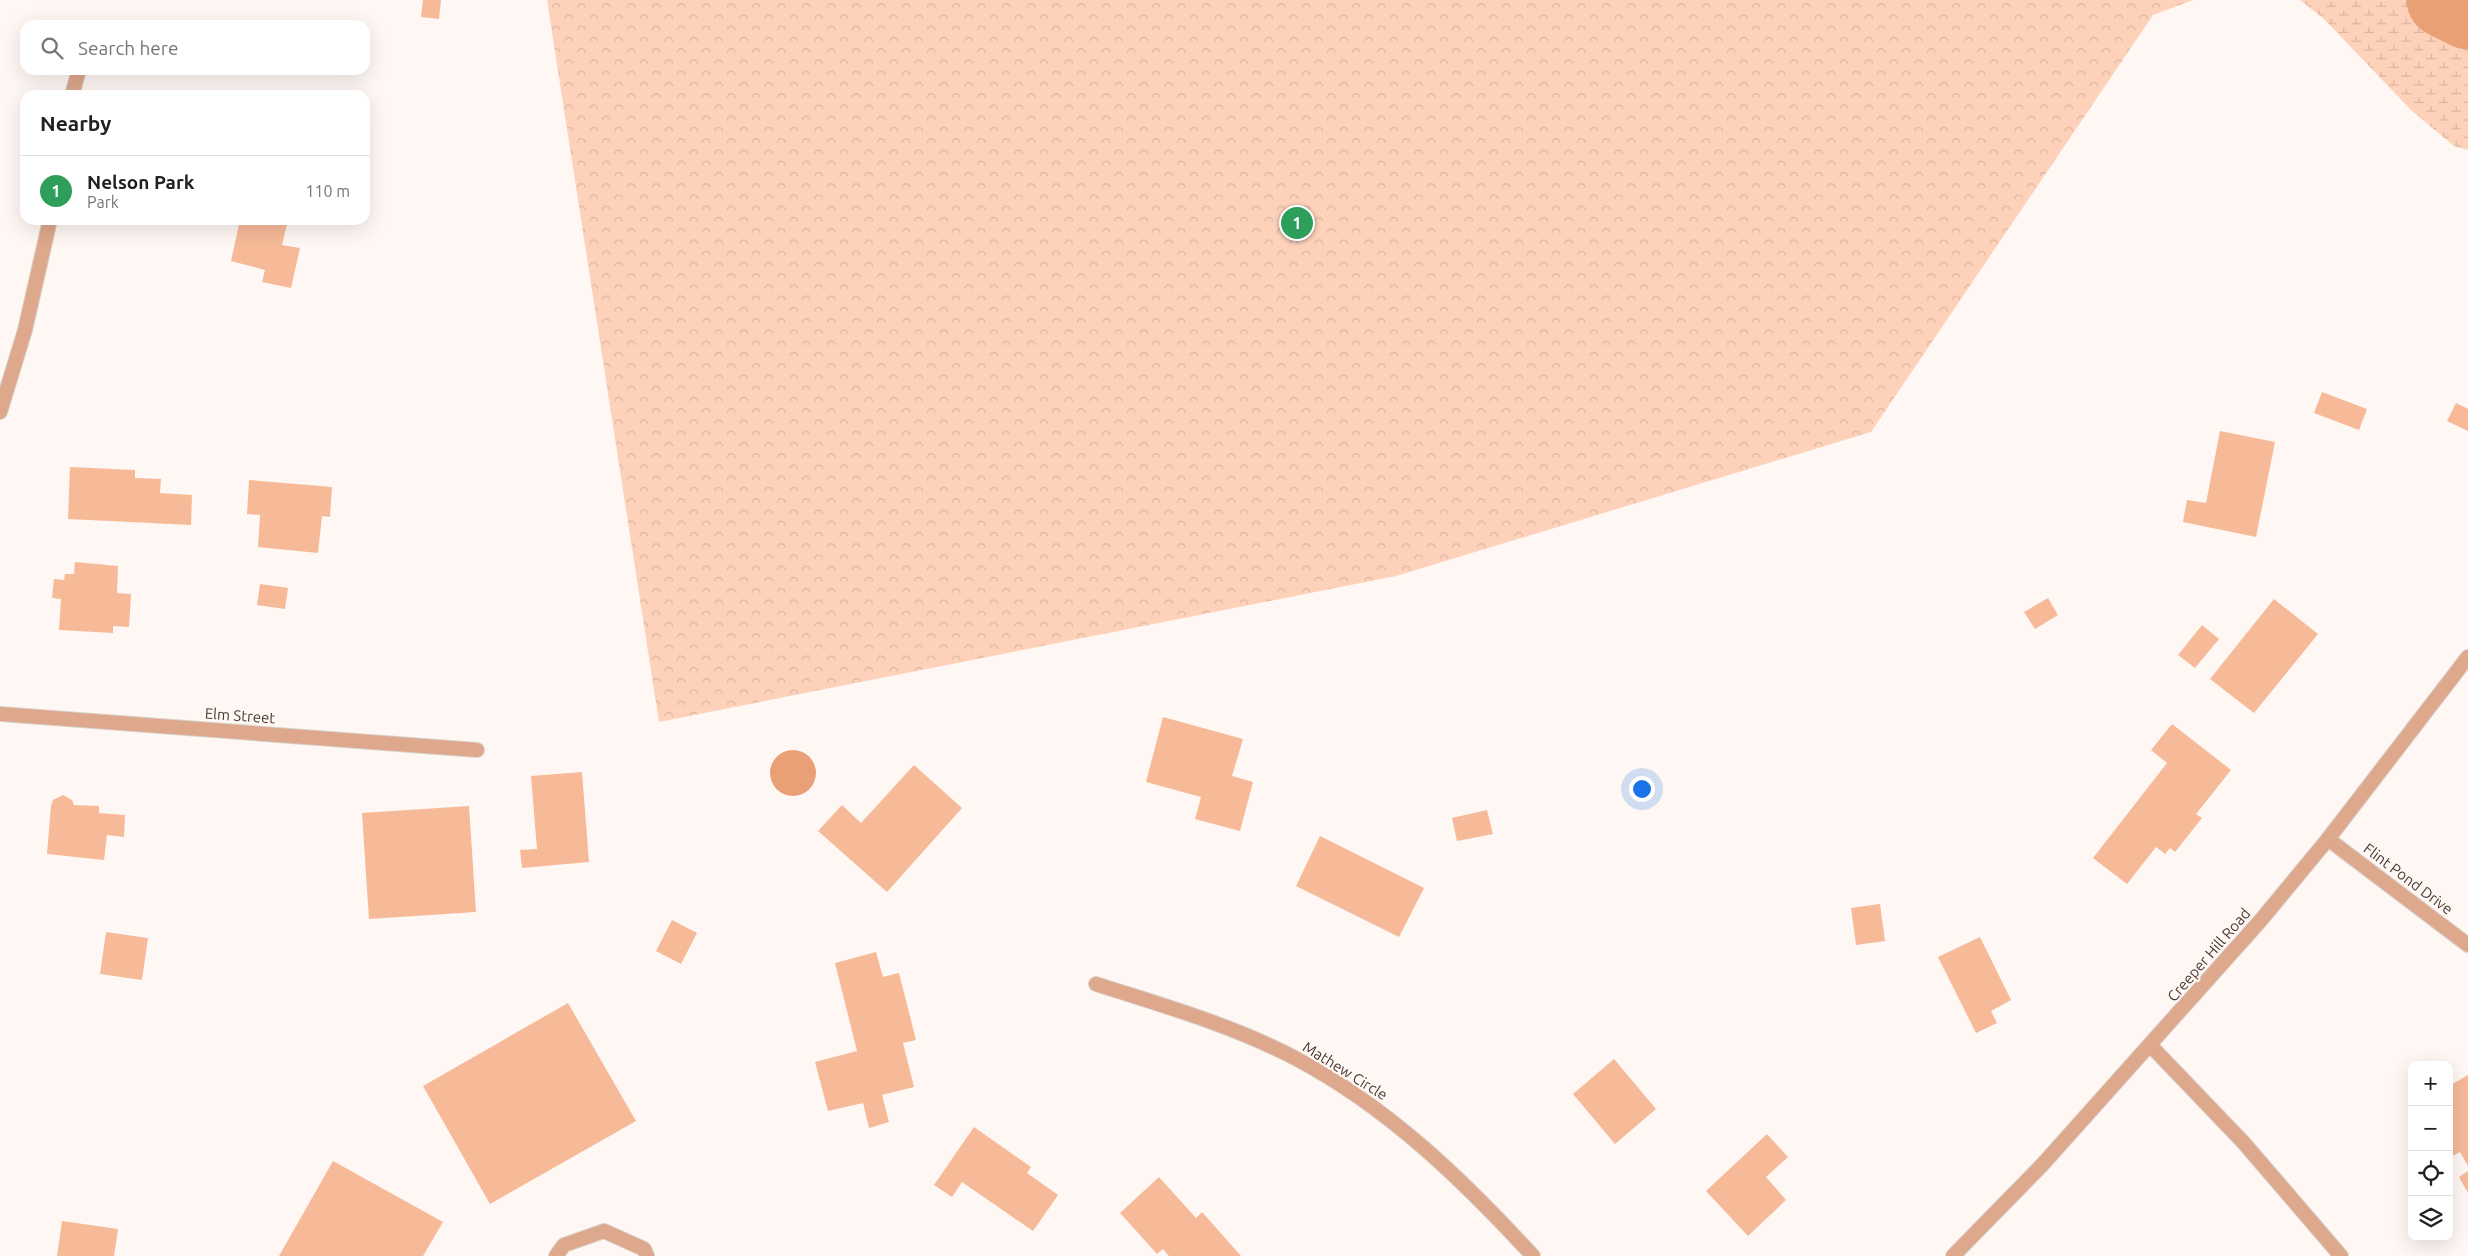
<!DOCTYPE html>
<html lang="en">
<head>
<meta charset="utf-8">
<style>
	body { margin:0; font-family:Ubuntu,sans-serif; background:#f6f6f6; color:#202124 }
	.controls { position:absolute; right:15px; bottom:15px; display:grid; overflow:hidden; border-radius:10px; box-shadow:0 5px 20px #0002 }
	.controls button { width:45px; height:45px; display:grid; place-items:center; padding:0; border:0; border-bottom:1px solid #e0e0e0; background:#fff; color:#202124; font:25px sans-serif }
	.you { position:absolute; left:1641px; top:788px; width:18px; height:18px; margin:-12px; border:4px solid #fff; border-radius:50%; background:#1a73e8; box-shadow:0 0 0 8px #1a73e833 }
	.badge { display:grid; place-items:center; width:32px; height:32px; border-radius:50%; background:#347d81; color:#fff; font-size:16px; font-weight:700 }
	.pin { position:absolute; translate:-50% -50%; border:2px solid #fff; box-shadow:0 1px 5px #0006 }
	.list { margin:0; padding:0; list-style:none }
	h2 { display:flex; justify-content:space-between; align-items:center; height:65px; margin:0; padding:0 20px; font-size:21px }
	h2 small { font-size:16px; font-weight:400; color:#757577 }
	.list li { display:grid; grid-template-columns:32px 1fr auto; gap:15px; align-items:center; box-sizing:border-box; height:70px; padding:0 20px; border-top:1px solid #e0e0e0 }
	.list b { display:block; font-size:19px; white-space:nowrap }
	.list p { margin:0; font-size:16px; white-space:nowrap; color:#757577 }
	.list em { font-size:16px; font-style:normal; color:#757577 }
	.icon { flex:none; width:28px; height:28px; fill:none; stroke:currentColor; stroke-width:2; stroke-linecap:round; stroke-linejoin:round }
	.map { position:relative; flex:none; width:2468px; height:1256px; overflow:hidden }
	.search { position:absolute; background:#fff; box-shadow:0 5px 20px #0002; left:20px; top:20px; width:350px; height:55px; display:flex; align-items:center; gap:12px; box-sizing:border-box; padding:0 18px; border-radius:15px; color:#757577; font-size:19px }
	.panel { position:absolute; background:#fff; box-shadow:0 5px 20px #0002; left:20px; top:90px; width:350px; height:135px; border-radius:15px }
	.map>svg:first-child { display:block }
</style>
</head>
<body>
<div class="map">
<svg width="2468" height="1256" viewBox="0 0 2468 1256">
	<defs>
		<pattern id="wetland-marsh" width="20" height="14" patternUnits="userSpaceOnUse" patternTransform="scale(1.25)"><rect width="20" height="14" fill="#fed2ba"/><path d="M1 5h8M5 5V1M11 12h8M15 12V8" fill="none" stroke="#dbb5a0"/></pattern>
		<pattern id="park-crowns" width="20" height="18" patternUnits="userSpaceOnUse" patternTransform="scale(1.25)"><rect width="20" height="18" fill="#fed2ba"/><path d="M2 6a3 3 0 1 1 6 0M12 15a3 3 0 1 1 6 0" fill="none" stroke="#dbb5a0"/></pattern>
	</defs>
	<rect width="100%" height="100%" fill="#fef7f3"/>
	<path fill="url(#wetland-marsh)" d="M2300 0H2468V150L2454 146 2412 111 2324 19Z"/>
	<path fill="url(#park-crowns)" d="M547 0H2193L2153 15 1871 432 1396 576 659 722Z"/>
	<path fill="#eaa077" d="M770 773a23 23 0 1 1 46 0a23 23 0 1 1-46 0Z"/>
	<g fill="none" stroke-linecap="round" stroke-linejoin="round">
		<path stroke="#eaa077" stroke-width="75" d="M2444 0 2468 12"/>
	</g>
	<path fill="#f6ba99" d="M423 0H441L439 19 421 17Z
		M240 220H288L282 245 300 248 291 288 262 282 265 270 231 261Z
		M2322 392 2367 409 2359 430 2314 413Z
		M2456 403 2468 409V431L2447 421Z
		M2220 431 2275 442 2256 537 2183 522 2187 500 2206 503Z
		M70 467 135 470V478L161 479 160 493 192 495 191 525 68 519Z
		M249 480 332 487 330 517 322 516 318 553 258 547 260 515 247 514Z
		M75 562 118 566 117 593 131 594 129 627 113 626V633L59 630 61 599 52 598 54 579 64 580 65 574H74Z
		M260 584 288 588 285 609 257 605Z
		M2048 598 2058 615 2035 629 2024 612Z
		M2274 599 2318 634 2254 713 2210 679Z
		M2202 625 2219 639 2195 668 2178 655Z
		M1163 717 1243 739 1232 776 1253 782 1240 831 1195 819 1201 797 1146 782Z
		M2172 724 2231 770 2196 814 2202 818 2175 852 2170 848 2165 854 2156 847 2127 884 2093 858 2167 763 2151 750Z
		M914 765 962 808 887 892 818 831 842 805 861 823Z
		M582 772 589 862 522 868 520 850 537 849 531 776Z
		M63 795 72 800 74 805 99 806V813L125 815 124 837 107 835 104 860 47 854 51 806 53 800Z
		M469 806 476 912 369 919 362 813Z
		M1487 810 1493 834 1457 841 1452 818Z
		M1320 836 1424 888 1399 937 1296 886Z
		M1880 904 1885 941 1856 945 1851 908Z
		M672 920 697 933 681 964 656 951Z
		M106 932 148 938 142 980 100 974Z
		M1980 937 2011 1000 1991 1011 1997 1023 1976 1033 1938 957Z
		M876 952 883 977 899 973 916 1040 903 1043 914 1087 882 1095 889 1122 869 1128 863 1103 828 1111 815 1062 857 1051 835 963Z
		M568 1003 636 1121 490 1204 423 1086Z
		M1614 1059 1656 1109 1615 1144 1573 1094Z
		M2468 1075V1166L2460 1152 2449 1158V1086Z
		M974 1127 1031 1167 1027 1173 1058 1195 1033 1231 962 1182 952 1197 934 1185Z
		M1767 1134 1788 1157 1766 1177 1786 1200 1748 1236 1706 1191Z
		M333 1161 443 1222 423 1256H279Z
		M2468 1171V1193L2459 1177Z
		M1159 1177 1196 1218 1202 1212 1241 1256H1169L1163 1249 1157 1254 1120 1213Z
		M62 1221 118 1229 114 1256H57Z"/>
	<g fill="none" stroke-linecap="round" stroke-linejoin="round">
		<defs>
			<path id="service" d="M2151 1046 2243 1142 2341 1256
				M556 1256 564 1245 604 1231 644 1249 647 1256"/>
			<path id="minor" d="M72 95 79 70
				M0 412 25 330 50 220
				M0 714 477 750
				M2328 839 2468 945
				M1096 984C1164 1006 1232 1025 1295 1058 1388 1107 1463 1180 1533 1256"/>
			<path id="tertiary" d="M1953 1256 2043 1164 2261 920 2328 839 2468 657"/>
		</defs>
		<use href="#service" stroke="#d9d1cc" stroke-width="16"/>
		<use href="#minor" stroke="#d9d1cc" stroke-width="16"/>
		<use href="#tertiary" stroke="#d9d1cc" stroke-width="16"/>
		<use href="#service" stroke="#dda88b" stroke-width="14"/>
		<use href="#minor" stroke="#dda88b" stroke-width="14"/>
		<use href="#tertiary" stroke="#dda88b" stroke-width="14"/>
	</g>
	<g text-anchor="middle" stroke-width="4.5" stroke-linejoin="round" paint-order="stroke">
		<g font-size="15" fill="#473a32" stroke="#fef7f3">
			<text transform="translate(240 716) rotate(4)" y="5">Elm Street</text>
			<text transform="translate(2408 879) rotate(37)" y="5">Flint Pond Drive</text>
			<text transform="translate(2209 955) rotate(-49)" y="5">Creeper Hill Road</text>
			<text transform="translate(1345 1071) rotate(32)" y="5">Mathew Circle</text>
		</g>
	</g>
</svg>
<div class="controls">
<button>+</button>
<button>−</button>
<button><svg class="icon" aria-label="locate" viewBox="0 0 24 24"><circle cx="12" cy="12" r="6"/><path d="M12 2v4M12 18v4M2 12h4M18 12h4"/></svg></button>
<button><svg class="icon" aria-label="layers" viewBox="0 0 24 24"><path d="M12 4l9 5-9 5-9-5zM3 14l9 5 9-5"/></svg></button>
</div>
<div class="you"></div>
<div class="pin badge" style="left:1297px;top:223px;background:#2e9e5b">1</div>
<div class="search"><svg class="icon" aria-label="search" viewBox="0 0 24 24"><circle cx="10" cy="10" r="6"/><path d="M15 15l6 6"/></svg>Search here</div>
<section class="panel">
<h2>Nearby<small></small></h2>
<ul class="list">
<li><span class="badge" style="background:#2e9e5b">1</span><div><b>Nelson Park</b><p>Park</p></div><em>110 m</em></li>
</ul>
</section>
</div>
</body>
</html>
